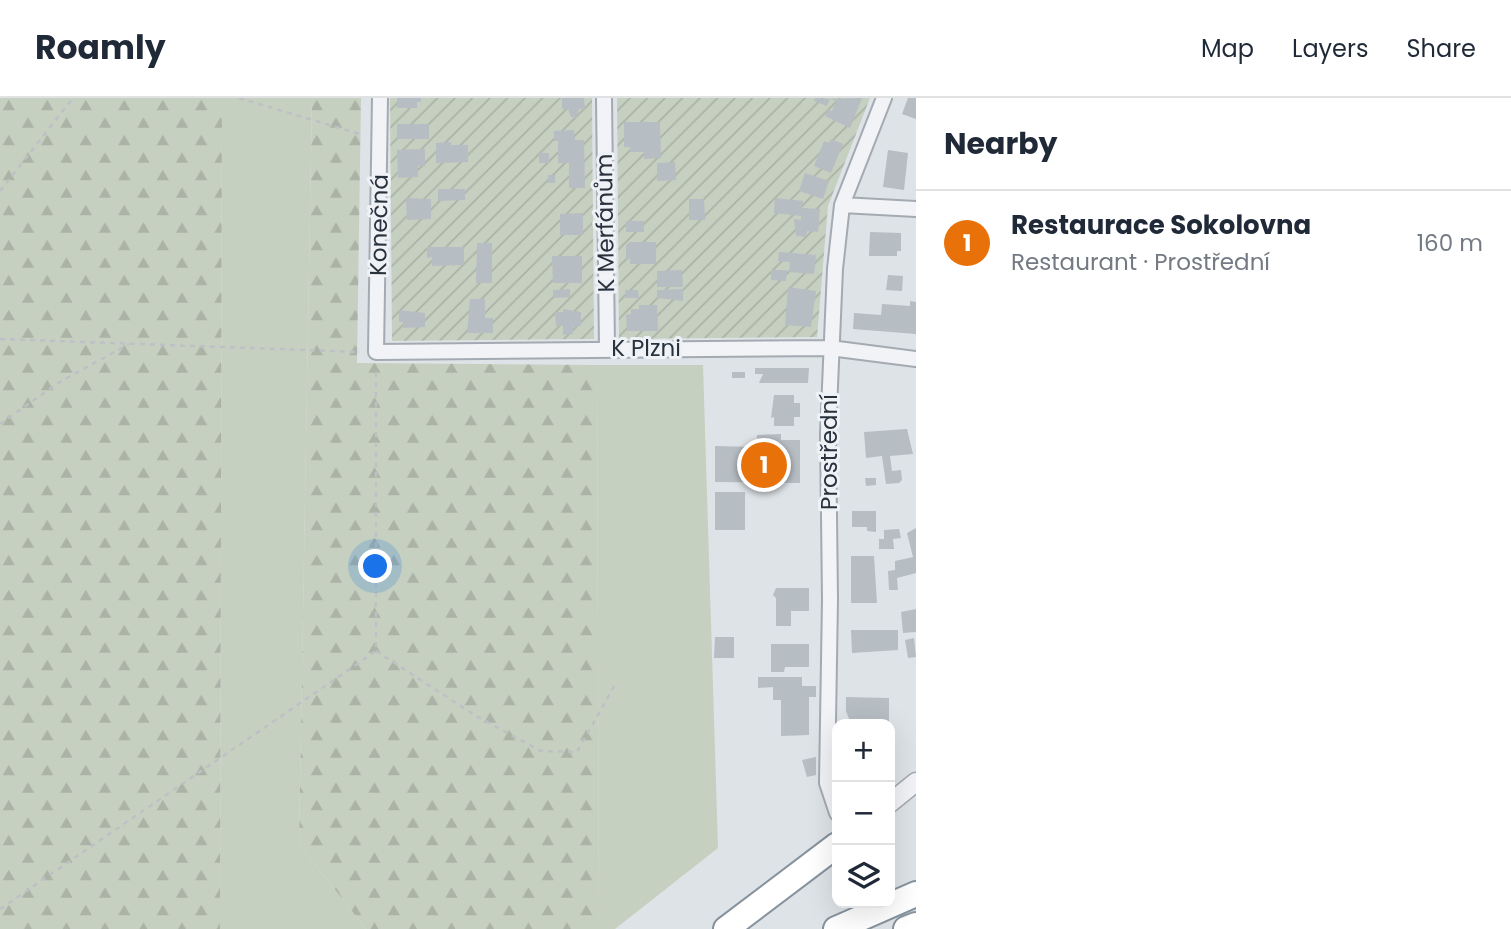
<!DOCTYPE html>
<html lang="en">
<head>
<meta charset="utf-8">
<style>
	body { margin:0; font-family:Poppins,sans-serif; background:#f6f6f7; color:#1f2937 }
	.controls { position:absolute; right:21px; bottom:21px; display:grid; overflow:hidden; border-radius:14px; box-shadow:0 7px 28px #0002 }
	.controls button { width:63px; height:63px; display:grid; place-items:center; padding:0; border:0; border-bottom:2px solid #e0e1e3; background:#fff; color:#1f2937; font:35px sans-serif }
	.you { position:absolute; left:376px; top:469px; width:24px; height:24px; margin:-18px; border:5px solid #fff; border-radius:50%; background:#1a73e8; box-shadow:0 0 0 10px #1a73e833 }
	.badge { display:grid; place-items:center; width:46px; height:46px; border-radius:50%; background:#ea580c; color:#fff; font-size:23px; font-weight:700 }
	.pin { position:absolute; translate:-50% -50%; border:4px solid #fff; box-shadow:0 2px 7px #0006 }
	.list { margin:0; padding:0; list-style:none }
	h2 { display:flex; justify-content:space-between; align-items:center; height:91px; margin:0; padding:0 28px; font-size:30px }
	h2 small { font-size:23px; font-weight:400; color:#747a83 }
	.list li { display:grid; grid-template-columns:46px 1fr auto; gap:21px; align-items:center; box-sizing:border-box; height:105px; padding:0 28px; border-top:2px solid #e0e1e3 }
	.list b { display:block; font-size:26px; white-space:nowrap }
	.list p { margin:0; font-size:23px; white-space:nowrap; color:#747a83 }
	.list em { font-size:23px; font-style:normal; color:#747a83 }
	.icon { flex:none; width:38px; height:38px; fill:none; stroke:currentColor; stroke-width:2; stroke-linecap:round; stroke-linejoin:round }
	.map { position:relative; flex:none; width:916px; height:831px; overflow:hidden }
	header { display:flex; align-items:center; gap:42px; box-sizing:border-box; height:98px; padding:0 35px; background:#fff; border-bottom:2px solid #e0e1e3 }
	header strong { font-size:33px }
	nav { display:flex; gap:38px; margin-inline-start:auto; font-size:24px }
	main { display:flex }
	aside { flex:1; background:#fff }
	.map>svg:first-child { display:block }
</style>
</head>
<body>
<header>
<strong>Roamly</strong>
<nav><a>Map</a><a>Layers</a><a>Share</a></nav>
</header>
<main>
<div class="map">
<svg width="916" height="831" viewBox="0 0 916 831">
	<defs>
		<pattern id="forest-firs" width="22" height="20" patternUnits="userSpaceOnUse" patternTransform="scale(1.75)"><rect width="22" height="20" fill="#c6d0c0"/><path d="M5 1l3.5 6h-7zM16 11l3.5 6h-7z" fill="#aab3a6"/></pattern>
		<pattern id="garden-furrows" width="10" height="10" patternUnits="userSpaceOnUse" patternTransform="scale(1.75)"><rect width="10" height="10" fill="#c6d0c0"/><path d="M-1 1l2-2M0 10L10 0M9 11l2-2" fill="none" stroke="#aab3a6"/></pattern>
	</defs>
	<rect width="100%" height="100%" fill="#dee3e7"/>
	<path fill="#c6d0c0" d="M222 0H312L299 746 366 831H220Z
		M597 267H703L718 750 615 831H599Z"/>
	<path fill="url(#forest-firs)" d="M0 0H222L220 831H0Z
		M312 0H361L357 265 597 267 599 831H366L299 746Z"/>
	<path fill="url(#garden-furrows)" d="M390 0H592L594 241 392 243Z
		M617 0H870L828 108 817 239 619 241Z"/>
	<path fill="#b6bdc3" d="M397 0H421V4H417V10H397Z
		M562 0H584L585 11H579L576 20 571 19 568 11H562Z
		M815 0 829 1 862 0 850 30 825 18 827 12 832 13 836 3 830 1 827 8 814 3Z
		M908 0H916V21L902 16Z
		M624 24H660L661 60 644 61V54H630V49H624Z
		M397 26H429V41H397Z
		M574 32 575 42H584L585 90H569V65H558V43H554V33Z
		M831 41 843 46 831 75 814 68 824 43 829 45Z
		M451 44V47H468V64L436 65V45Z
		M425 51V68H418V79L398 80 397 52Z
		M888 52 908 55 904 92 883 89Z
		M539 55H549V65H539Z
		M675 64 676 82 657 83V65Z
		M805 75 829 83 823 101 799 93Z
		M548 77H555V85H548Z
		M438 91H465V102L438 103Z
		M406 100 431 101V121L407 122Z
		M775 100 803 103 802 110 820 111 818 134 807 133 806 139 796 138 794 121 801 122V118L774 115Z
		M689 101H704L705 122H689Z
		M583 115V137H560V116Z
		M626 123H644V134H626Z
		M870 134 901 135V153H897V158H869Z
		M630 144H656V166H630V161H626V147Z
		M477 145H492V185H476Z
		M427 149H464V167L432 168V159L427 160Z
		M779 154 816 157 814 176 789 174 790 164 778 163Z
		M552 158H582V185H553Z
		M682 172 683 189H657V173Z
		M771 172H787L786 183 771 182Z
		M888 177 903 178 902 193 886 192Z
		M788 189 816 193 811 229 785 227Z
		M570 191V199L553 200V192Z
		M683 191V203L657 200V192Z
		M625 192H638L639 200H626Z
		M470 201H485V220H493V235H467Z
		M910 203 916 204V236L853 231 854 215 881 217 882 206 910 208Z
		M639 207H657L658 233H627L626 217 631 216V211H639Z
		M563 211 581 214V228L573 229V236L563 237V228H556L555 214H563Z
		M399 212 425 215V229L403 230V224H399Z
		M755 270H809L808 285H759L763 276H755Z
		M732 274H745V280H732Z
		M774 297H794V305H800V319H794V328H774V319L771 320Z
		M907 331 913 356 890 358 892 373 901 372 902 382 899 385 886 386 882 358 866 360 864 334Z
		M781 336V342H800V385L715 384V348L757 349V337Z
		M865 380H876V387L866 388Z
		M715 394H745V432H715Z
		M852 413H876V434L867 433V429H852Z
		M916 430V475L897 480 898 492H889L888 473 895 472V463L913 459 907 435Z
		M899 431 901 440 893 441 894 451H879V441H884V432Z
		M851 458H874L877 505H851Z
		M776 490H809V513H791V528H776V500L773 497Z
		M916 511V534L903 535 901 514Z
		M851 532H898V552L852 555Z
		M715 539H734V560H714Z
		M914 540 916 559 908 560 905 542Z
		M771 546H809V569H785L784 574H771Z
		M758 579H802V588H816V599H809V637L781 638V602H773V589L758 590Z
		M846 599 889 600V626H851L846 613Z
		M816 659V677L807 679 802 662Z"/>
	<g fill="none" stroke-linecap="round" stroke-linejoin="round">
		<defs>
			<path id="minor" d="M380 0 376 254 830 250 916 261
				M604 0 607 250
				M842 107 916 111
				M837 715 827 685 830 501 828 335 835 171 842 107 884 0"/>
			<path id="tertiary" d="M890 705 916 684"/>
			<path id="trunk" d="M726 831 837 747
				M836 831 916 796
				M906 831 916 827"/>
		</defs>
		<use href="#minor" stroke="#a4aab1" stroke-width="18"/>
		<use href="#tertiary" stroke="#a4aab1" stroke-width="21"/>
		<use href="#trunk" stroke="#86929d" stroke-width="28"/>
		<path stroke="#bdc1c6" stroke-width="2.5" stroke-dasharray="5 5" stroke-linecap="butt" d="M239 0 363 37
			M0 93 73 0
			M0 241 360 254
			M0 326 58 285 129 246
			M376 553 476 618 541 653 577 654 616 585
			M0 811 376 553V270"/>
		<use href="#minor" stroke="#f1f3f6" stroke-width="14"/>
		<use href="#tertiary" stroke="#f1f3f6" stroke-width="18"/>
		<use href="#trunk" stroke="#fff" stroke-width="24"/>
	</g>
	<g text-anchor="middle" stroke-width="6" stroke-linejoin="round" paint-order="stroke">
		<g font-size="23" fill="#28323d" stroke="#eef1f5">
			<text transform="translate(605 125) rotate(-91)" y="8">K Merfánům</text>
			<text transform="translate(379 127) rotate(-89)" y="8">Konečná</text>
			<text x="646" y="258">K Plzni</text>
			<text transform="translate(829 354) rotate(-90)" y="8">Prostřední</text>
		</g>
	</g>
</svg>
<div class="controls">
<button>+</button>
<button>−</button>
<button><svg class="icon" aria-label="layers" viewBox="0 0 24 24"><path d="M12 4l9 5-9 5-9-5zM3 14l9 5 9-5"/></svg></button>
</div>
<div class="you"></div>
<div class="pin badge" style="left:764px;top:367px;background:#e8710a">1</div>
</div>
<aside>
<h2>Nearby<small></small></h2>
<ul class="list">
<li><span class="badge" style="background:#e8710a">1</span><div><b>Restaurace Sokolovna</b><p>Restaurant · Prostřední</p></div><em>160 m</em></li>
</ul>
</aside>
</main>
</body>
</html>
